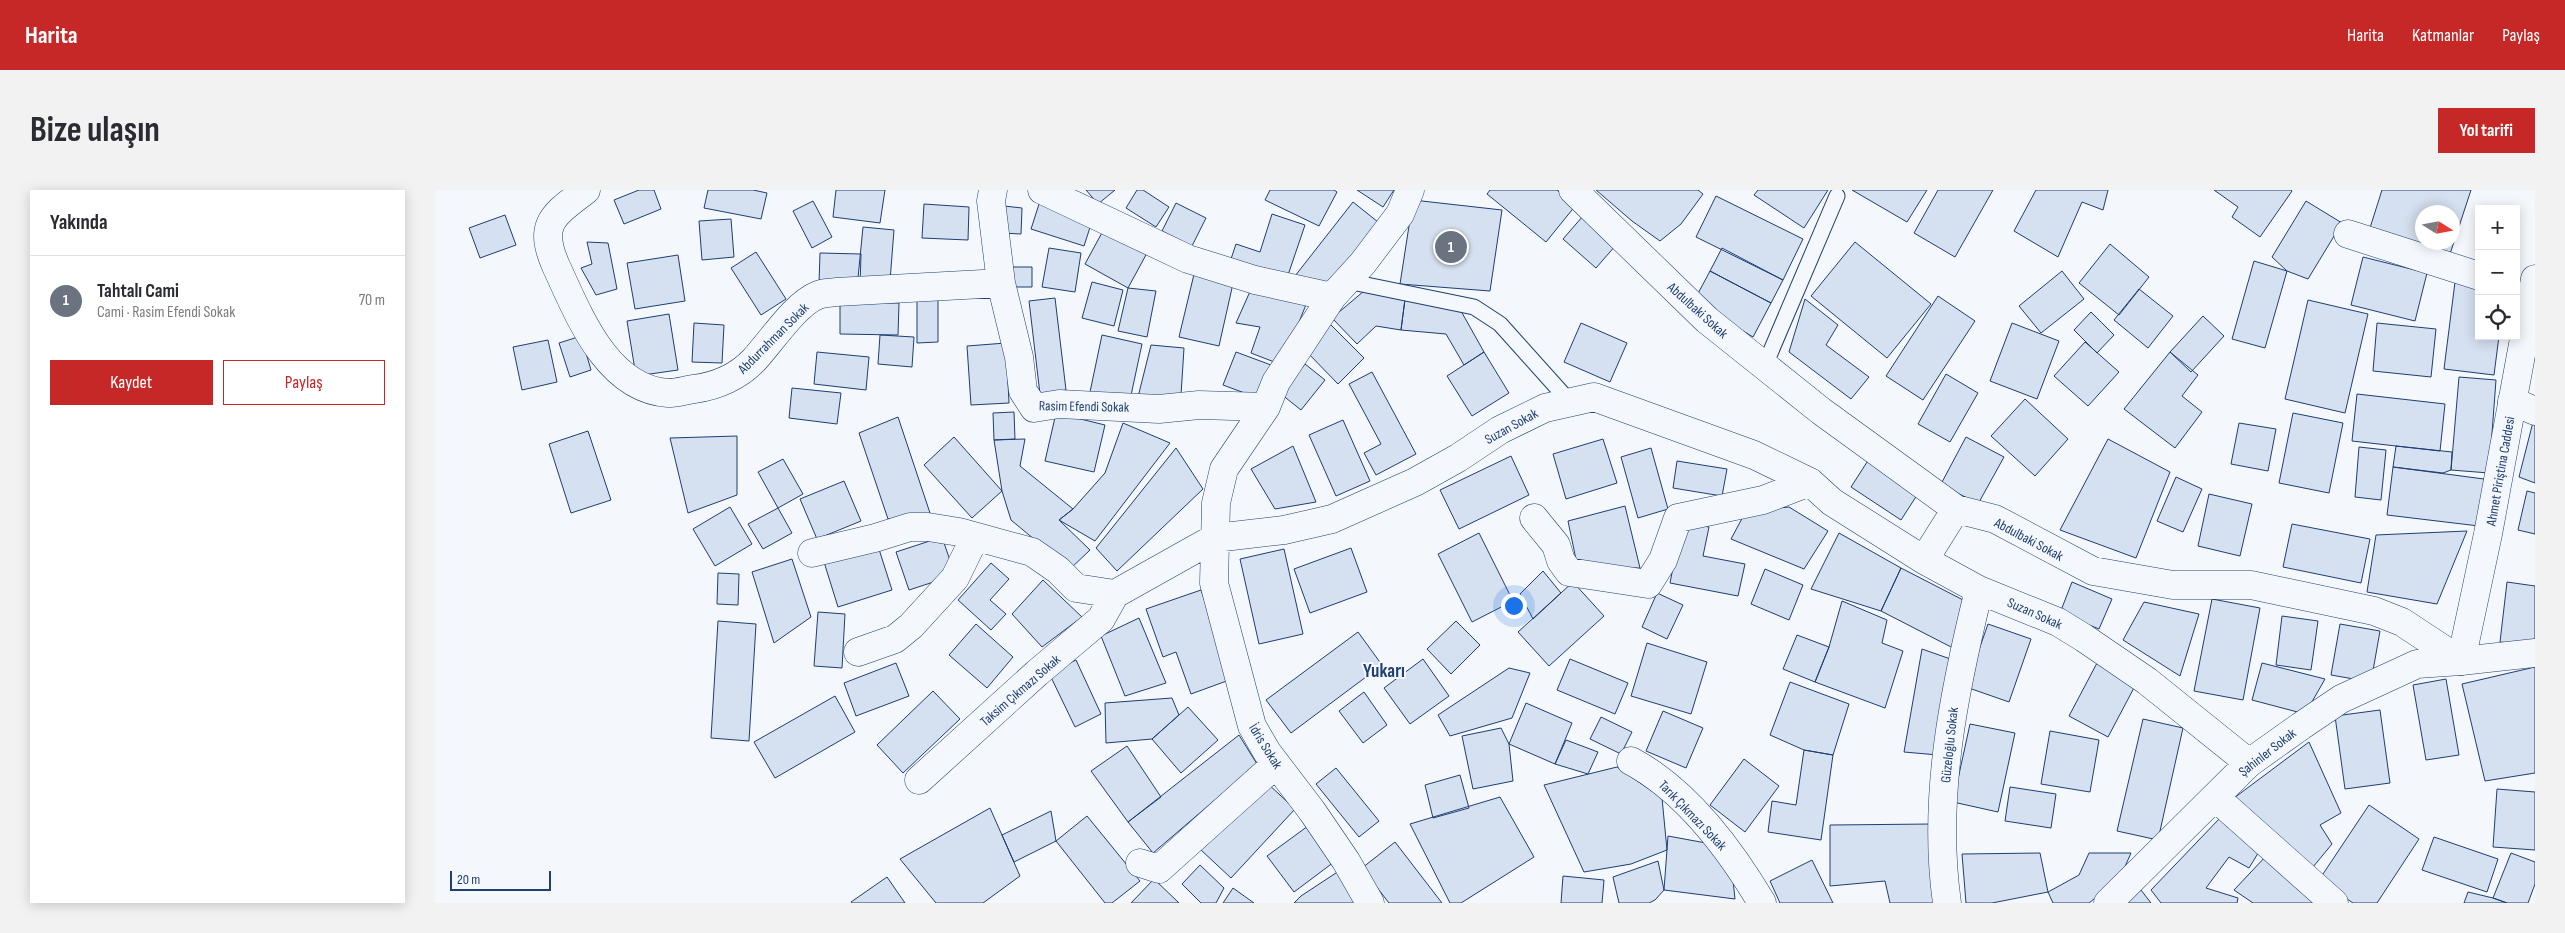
<!DOCTYPE html>
<html lang="tr">
<head>
<meta charset="utf-8">
<style>
	body { margin:0; font-family:"Sofia Sans Condensed",sans-serif; background:#f2f2f3; color:#2b2b33 }
	.controls { position:absolute; right:15px; top:15px; display:grid; overflow:hidden; border-radius:0px; box-shadow:0 2px 12px #0003 }
	.controls button { width:45px; height:45px; display:grid; place-items:center; padding:0; border:0; border-bottom:1px solid #e1e1e2; background:#fff; color:#2b2b33; font:25px sans-serif }
	.compass { position:absolute; left:1980px; top:15px; width:45px; height:45px; border-radius:50%; background:#fff; box-shadow:0 2px 12px #0003; rotate:101deg }
	.scale { position:absolute; left:15px; bottom:12px; width:101px; box-sizing:border-box; padding-left:5px; border:2px solid #1d3f73; border-top:0; font-size:14px; line-height:18px; white-space:nowrap; color:#1d3f73; -webkit-text-stroke:4px #f4f7fb; paint-order:stroke }
	.you { position:absolute; left:1078px; top:415px; width:18px; height:18px; margin:-12px; border:4px solid #fff; border-radius:50%; background:#1a73e8; box-shadow:0 0 0 8px #1a73e833 }
	.badge { display:grid; place-items:center; width:32px; height:32px; border-radius:50%; background:#c62828; color:#fff; font-size:16px; font-weight:700 }
	.pin { position:absolute; translate:-50% -50%; border:2px solid #fff; box-shadow:0 1px 5px #0006 }
	.list { margin:0; padding:0; list-style:none }
	h2 { display:flex; justify-content:space-between; align-items:center; height:65px; margin:0; padding:0 20px; font-size:21px }
	h2 small { font-size:16px; font-weight:400; color:#7c7c81 }
	.list li { display:grid; grid-template-columns:32px 1fr auto; gap:15px; align-items:center; box-sizing:border-box; height:90px; padding:0 20px; border-top:1px solid #e1e1e2 }
	.list b { display:block; font-size:19px; white-space:nowrap }
	.list p { margin:0; font-size:16px; white-space:nowrap; color:#7c7c81 }
	.list em { font-size:16px; font-style:normal; color:#7c7c81 }
	.actions { display:flex; gap:10px; padding:15px 20px }
	.actions a { flex:1; padding:11px 0; border:1px solid #c62828; border-radius:0px; text-align:center; font-size:18px; color:#c62828 }
	.actions .main { background:#c62828; color:#fff }
	.icon { flex:none; width:28px; height:28px; fill:none; stroke:currentColor; stroke-width:2; stroke-linecap:round; stroke-linejoin:round }
	.map { position:relative; flex:none; width:2100px; height:713px; overflow:hidden; border-radius:0px }
	header { display:flex; align-items:center; gap:30px; box-sizing:border-box; height:70px; padding:0 25px; background:#c62828; color:#fff }
	header strong { font-size:24px }
	nav { display:flex; gap:28px; margin-inline-start:auto; font-size:18px }
	.intro { display:flex; align-items:center; justify-content:space-between; box-sizing:border-box; height:120px; padding:0 30px }
	h1 { margin:0; font-size:35px }
	.button { padding:12px 22px; border-radius:0px; background:#c62828; color:#fff; font-size:18px; font-weight:700 }
	main { display:flex; gap:30px; padding:0 30px }
	aside { flex:1; background:#fff; border-radius:0px; box-shadow:0 2px 12px #0003 }
	.map>svg:first-child { display:block }
</style>
</head>
<body>
<header>
<strong>Harita</strong>
<nav><a>Harita</a><a>Katmanlar</a><a>Paylaş</a></nav>
</header>
<div class="intro"><h1>Bize ulaşın</h1><a class="button">Yol tarifi</a></div>
<main>
<aside>
<h2>Yakında<small></small></h2>
<ul class="list">
<li><span class="badge" style="background:#6b7280">1</span><div><b>Tahtalı Cami</b><p>Cami · Rasim Efendi Sokak</p></div><em>70 m</em></li>
</ul>
<div class="actions"><a class="main">Kaydet</a><a>Paylaş</a></div>
</aside>
<div class="map">
<svg width="2100" height="713" viewBox="0 0 2100 713">
	<rect width="100%" height="100%" fill="#f4f7fb"/>
	<path fill="#d5e0f0" stroke="#1d3f73" fill-rule="evenodd" d="M204 0H219L226 19 189 34 179 10Z
		M273 0H318L332 3 326 29 269 18Z
		M401 0H450L445 33 398 27Z
		M651 0H680L663 14Z
		M702 0H708L734 17 721 37 691 18Z
		M835 0H899L902 2 884 36 830 10Z
		M922 0H959L948 17Z
		M1055 0H1122L1141 15 1111 52 1052 4Z
		M1161 0H1263L1268 4 1246 34 1225 51 1197 31Z
		M1323 0H1393L1369 38 1319 5Z
		M1417 0H1492L1472 32Z
		M1503 0H1558L1520 67 1479 43Z
		M1601 0H1673L1668 20 1647 12 1623 67 1579 41Z
		M1779 0H1856L1857 1 1825 47 1797 27 1803 17Z
		M1947 0H2036L2014 67 1934 41ZM1988 22H2018V52H1988Z
		M1281 6 1368 49 1348 90 1261 47Z
		M978 10 1067 20 1055 101 965 94Z
		M378 11 397 47 377 58 358 21Z
		M605 11 658 28 649 56 596 39Z
		M1871 11 1907 33 1873 89 1852 81 1837 67Z
		M918 12 943 32 890 99 860 86Z
		M741 13 771 28 757 56 727 41Z
		M489 14 534 17 533 50 487 48Z
		M569 16 587 18 586 44 567 43Z
		M837 24 870 35 851 91 795 72 801 54 825 62Z
		M70 25 81 55 45 68 34 38Z
		M1148 26 1181 55 1161 78 1128 49Z
		M296 29 299 67 267 70 264 31Z
		M428 37 459 40 455 91 423 88Z
		M669 39 712 63 693 98 650 74Z
		M152 52 173 53 182 99 161 105 146 78 157 74Z
		M1420 52 1496 114 1452 168 1376 106Z
		M1675 54 1714 87 1684 125 1644 93Z
		M614 58 646 63 640 102 607 97Z
		M1287 58 1348 90 1336 113 1275 81Z
		M321 62 351 109 326 125 296 78Z
		M385 63 426 64 425 95 384 94Z
		M243 65 250 111 200 119 192 73Z
		M1928 67 1992 83 1980 131 1916 115Z
		M1819 71 1852 81 1830 158 1797 149Z
		M578 77H597V97H578Z
		M760 80 799 89 784 156 744 147Z
		M1275 81 1336 113 1318 147 1259 111Z
		M1627 81 1649 109 1606 143 1584 116Z
		M657 92 688 100 679 136 647 128Z
		M2020 92 2044 95V146H2064L2059 185 2009 179Z
		M817 97 872 112 847 175 816 163 825 137 801 133Z
		M693 98 721 101 712 147 683 141Z
		M1704 99 1738 126 1713 158 1679 130Z
		M929 101 970 109 966 140 941 136 922 154 897 128Z
		M1503 106 1540 131 1488 210 1451 186Z
		M620 108 631 200 605 204 594 111Z
		M503 109V152L482 153V110Z
		M970 109 1026 121 1049 162 1029 175 1011 144 966 140Z
		M1370 109 1403 135 1391 155 1434 187 1416 209 1354 162Z
		M1873 110 1933 124 1910 223 1850 209Z
		M405 112 464 113 463 145 405 144Z
		M1656 122 1679 145 1662 163 1639 140Z
		M234 124 243 180 201 186 192 131Z
		M1768 126 1789 146 1756 182 1735 162Z
		M259 133 289 135 287 173 257 172Z
		M1146 133 1192 153 1175 192 1129 172Z
		M1577 133 1624 151 1602 209 1555 191Z
		M1942 133 2001 139 1996 187 1938 181Z
		M895 134 929 168 903 194 870 160Z
		M445 145 479 147 477 177 443 174Z
		M667 145 707 154 695 210 655 202Z
		M146 146 156 180 135 187 124 153Z
		M113 150 122 192 87 200 78 157Z
		M1650 152 1684 182 1653 216 1619 186Z
		M571 153 574 213 536 215 532 156Z
		M716 155 749 158 746 205 703 207Z
		M382 162 434 167 431 200 379 194Z
		M801 162 836 175 823 208 788 195Z
		M1049 162 1074 203 1037 226 1012 186Z
		M1735 162 1763 185 1747 206 1767 222 1740 258 1689 219Z
		M870 174 890 190 866 220 846 204Z
		M937 182 981 264 941 285 929 263 946 254 914 194Z
		M1511 184 1543 203 1515 252 1483 234Z
		M2024 187 2061 190 2054 283 2016 280Z
		M357 198 406 203 402 234 354 228Z
		M1922 204 2010 214 2005 261 1917 251Z
		M1590 209 1633 249 1600 286 1556 246Z
		M579 222 580 249 559 250 558 223Z
		M621 223 670 235 659 282 610 271Z
		M1858 223 1908 233 1894 303 1844 293Z
		M463 227 496 326 453 329 424 243Z
		M2099 228H2100V293L2084 287Z
		M908 230 935 291 901 306 874 245Z
		M688 233 735 253 660 351 624 330 638 319 670 283Z
		M1804 233 1841 239 1833 281 1796 274Z
		M153 241 176 310 136 323 114 254Z
		M302 246V305L253 323 235 248Z
		M519 247 567 301 537 328 489 275Z
		M1531 247 1569 267 1543 314 1506 294Z
		M590 249 585 276 638 319 624 330 655 360 635 379 576 330 567 301 559 250Z
		M1168 249 1182 293 1131 309 1118 264Z
		M1673 249 1735 282 1701 368 1625 340Z
		M858 256 881 312 840 319 816 279Z
		M1961 256 2017 262 2016 280 2008 283 1958 277Z
		M1924 257 1951 260 1946 310 1920 307Z
		M741 258 768 299 682 381 661 358Z
		M1216 258 1233 319 1203 328 1186 267Z
		M1076 266 1094 305 1024 339 1005 300Z
		M348 269 368 304 343 318 323 282Z
		M1434 269 1484 302 1466 330 1416 297Z
		M1242 271 1292 279 1287 306 1238 298Z
		M1958 277 2049 289 2044 336 1952 325Z
		M1741 287 1767 299 1748 342 1722 331Z
		M409 291 426 331 382 349 365 309Z
		M2092 301 2100 303V344L2083 340Z
		M1774 304 1817 314 1805 366 1763 356Z
		M1190 316 1205 378 1143 379 1133 331Z
		M295 317 317 354 280 376 258 339Z
		M1354 317 1393 341 1369 379 1296 349 1311 321Z
		M343 318 357 343 328 359 313 334Z
		M1247 332 1274 337 1268 366 1310 374 1303 406 1235 393Z
		M1857 334 1935 349 1926 393 1848 377Z
		M2032 341 2002 414 1932 402 1941 345Z
		M1044 343 1078 411 1037 432 1003 364Z
		M1404 343 1466 378 1446 421 1376 399Z
		M507 347 520 385 474 400 461 362Z
		M443 356 457 400 403 417 389 372Z
		M916 358 932 402 875 423 859 379Z
		M849 359 868 444 824 454 805 369Z
		M357 369 376 427 339 453 317 382Z
		M556 373 574 389 555 410 571 424 556 440 523 410Z
		M1466 378 1532 412 1518 458 1446 421Z
		M1330 379 1368 395 1354 430 1316 414Z
		M1108 381 1126 403 1098 429 1085 404Z
		M283 383 304 384 303 415 282 414Z
		M608 390 647 427 607 457 577 424Z
		M1138 392 1169 426 1114 476 1083 442Z
		M1637 392 1677 409 1664 439 1625 423Z
		M2072 392 2100 396V456L2065 452Z
		M766 400 797 489 756 504 741 462 728 467 711 419Z
		M1222 403 1248 415 1232 449 1207 437Z
		M1777 409 1825 418 1808 510 1759 501Z
		M1407 411 1452 430 1447 453 1468 461 1450 518 1380 492 1394 457Z
		M1709 412 1764 424 1745 486 1688 450Z
		M383 422 410 424 407 478 379 476Z
		M1847 426 1883 431 1876 480 1841 475Z
		M704 428 731 493 690 506 666 446Z
		M283 431 321 434 314 551 276 548Z
		M1021 431 1045 455 1016 484 992 459Z
		M541 434 578 467 552 498 514 465Z
		M1553 434 1596 449 1574 512 1531 497Z
		M1905 434 1945 441 1936 492 1896 485Z
		M923 442 947 475 856 543 831 510Z
		M1362 445 1394 457 1380 492 1348 479Z
		M1212 453 1272 472 1256 524 1196 506Z
		M1487 459 1521 471 1503 565 1469 562Z
		M988 469 1014 506 975 534 949 498Z
		M1135 469 1193 493 1180 524 1122 500Z
		M641 470 666 524 640 537 614 483Z
		M461 473 474 506 421 526 409 493Z
		M1662 473 1701 494 1673 547 1634 526Z
		M1827 473 1890 489 1870 524 1817 510Z
		M2100 477V583L2050 591 2027 494Z
		M1074 478 1095 483 1077 528 1015 546 1003 525Z
		M2011 489 2024 565 1991 570 1978 495Z
		M1355 492 1414 514 1398 565 1369 560 1335 545Z
		M498 501 525 529 468 583 442 555Z
		M929 502 952 535 928 553 904 521Z
		M400 506 420 542 340 588 319 552Z
		M737 508 744 525 717 549 671 553 670 513Z
		M1091 513 1137 533 1120 574 1074 554Z
		M753 517 783 550 746 583 717 549Z
		M1945 520 1955 593 1910 599 1900 526Z
		M1228 521 1268 538 1251 578 1211 561Z
		M1166 527 1197 542 1186 564 1155 549Z
		M1708 529 1748 538 1723 650 1682 641Z
		M1535 534 1580 543 1563 622 1518 612Z
		M1066 538 1074 554 1078 591 1038 599 1027 546Z
		M1615 541 1664 550 1655 602 1606 594Z
		M804 545 822 574 718 663 693 632Z
		M1131 550 1163 562 1153 584 1120 574Z
		M1874 552 1906 623 1885 635 1897 654 1878 677 1799 608Z
		M692 556 726 607 693 632 656 581Z
		M1369 560 1398 565 1386 650 1333 642 1337 611 1361 615Z
		M1309 569 1344 596 1310 642 1275 615Z
		M1182 577 1227 608 1232 660 1196 674 1149 682 1109 595Z
		M901 578 944 631 924 647 881 594Z
		M1025 585 1034 618 998 628 990 595Z
		M831 592 860 619 796 688 766 660Z
		M1575 597 1621 604 1616 638 1570 631Z
		M2062 599 2100 602V660L2058 657Z
		M1065 607 1099 667 1026 713H1015L975 634Z
		M1934 615 1984 649 1942 713H1918L1884 690Z
		M555 618 585 686 548 713H501L465 669Z
		M616 621 621 651 579 672 567 645Z
		M652 626 705 691 677 713H670L621 651Z
		M1785 628 1825 660 1814 678 1794 667 1771 698 1803 708 1802 713H1726L1716 700Z
		M1497 634 1504 713H1455L1450 691 1395 696V635Z
		M873 636 899 672 859 702 832 666Z
		M1233 646 1271 653 1297 681 1300 709 1229 700Z
		M1999 647 2063 669 2052 702 1987 680Z
		M960 652 1007 713H954L927 678Z
		M1605 663 1613 702 1557 713H1531L1527 664Z
		M1654 663H1696L1685 688 1654 713H1618L1613 702 1644 685Z
		M2076 663 2100 672V694L2093 713H2072L2058 708Z
		M1832 665 1884 713H1818L1799 700Z
		M1377 670 1398 713H1345L1335 691Z
		M1223 671 1229 700 1220 710 1214 713H1184L1178 687Z
		M765 675 789 698 781 713H766L747 694Z
		M907 679 928 713H859L866 706Z
		M1128 686 1169 690 1167 713H1126Z
		M452 687 470 713H417L416 712Z
		M719 689 744 713H696Z
		M798 698 819 713H788Z
		M1706 700 1716 713H1692Z
		M2033 702 2058 708 2072 713H2029Z"/>
	<g fill="none" stroke-linecap="round" stroke-linejoin="round">
		<defs>
			<path id="lane" d="M912 91 1039 117 1065 134 1135 212
				M1330 175 1402 6"/>
			<path id="street" d="M151 0C119 25 102 33 121 76 143 123 171 199 233 203 242 203 251 200 259 199 282 196 304 186 319 170 336 152 360 114 383 105 388 103 395 103 401 102L566 93
				M558 0 556 11 566 93 584 167 588 201 599 218 624 214 724 219 764 215 831 217
				M607 0 753 69 820 90 897 107
				M1138 0 1272 130 1386 221 1521 319 1560 329 1658 381 1738 395H1816L1939 421 1967 432 2026 471
				M1913 44 2044 86
				M2077 211 2100 221
				M1099 328 1121 355 1126 371 1134 382 1213 394 1228 370 1243 328 1328 310 1375 292
				M377 363 440 348 475 337H493L524 342 597 362 623 380 641 398 680 404 780 348 849 340 897 329 980 292 1023 268 1065 240 1110 218 1159 207 1319 265 1375 292 1397 312 1489 370 1544 400 1623 432 1649 448 1712 491 1814 573
				M1489 370 1521 319
				M423 462 460 449 476 436 520 388 540 347
				M1196 571C1252 601 1295 659 1327 713
				M484 590 602 483 666 429 680 404
				M1781 608 1899 713
				M705 673 724 679 841 574
				M935 713 911 671 877 621 832 562 817 536 779 393 781 313 789 279 831 217 841 192 897 107 928 73 965 24 975 0
				M1512 713C1497 608 1519 501 1544 400
				M1673 713 1814 573 1866 536 1906 509 1982 474 2026 471"/>
			<path id="secondary" d="M2100 89 2053 344 2026 471 2100 463"/>
		</defs>
		<use href="#lane" stroke="#1d3f73" stroke-width="17"/>
		<use href="#street" stroke="#1d3f73" stroke-width="29"/>
		<use href="#secondary" stroke="#1d3f73" stroke-width="29"/>
		<use href="#lane" stroke="#f4f7fb" stroke-width="15"/>
		<use href="#street" stroke="#f4f7fb" stroke-width="28"/>
		<use href="#secondary" stroke="#f4f7fb" stroke-width="28"/>
	</g>
	<g text-anchor="middle" stroke-width="4" stroke-linejoin="round" paint-order="stroke">
		<g font-size="14" fill="#1d3f73" stroke="#f4f7fb">
			<text transform="translate(1263 120) rotate(42)" y="5">Abdulbaki Sokak</text>
			<text transform="translate(338 148) rotate(-45)" y="5">Abdurrahman Sokak</text>
			<text transform="translate(649 216) rotate(1)" y="5">Rasim Efendi Sokak</text>
			<text transform="translate(1076 236) rotate(-29)" y="5">Suzan Sokak</text>
			<text transform="translate(2065 281) rotate(-80)" y="5">Ahmet Piriştina Caddesi</text>
			<text transform="translate(1594 349) rotate(28)" y="5">Abdulbaki Sokak</text>
			<text transform="translate(1600 423) rotate(24)" y="5">Suzan Sokak</text>
			<text transform="translate(585 500) rotate(-41)" y="5">Taksim Çıkmazı Sokak</text>
			<text transform="translate(1514 555) rotate(-84)" y="5">Güzeloğlu Sokak</text>
			<text transform="translate(831 556) rotate(58)" y="5">İdris Sokak</text>
			<text transform="translate(1832 562) rotate(-38)" y="5">Şahinler Sokak</text>
			<text transform="translate(1258 625) rotate(46)" y="5">Tarık Çıkmazı Sokak</text>
		</g>
		<g font-size="19" font-weight="bold" fill="#1d3f73" stroke="#f4f7fb">
			<text x="949" y="487">Yukarı</text>
		</g>
	</g>
</svg>
<div class="controls">
<button>+</button>
<button>−</button>
<button><svg class="icon" aria-label="locate" viewBox="0 0 24 24"><circle cx="12" cy="12" r="6"/><path d="M12 2v4M12 18v4M2 12h4M18 12h4"/></svg></button>
</div>
<svg class="compass" viewBox="-18 -18 36 36"><path d="M0-13l5 13h-10z" fill="#e53935"/><path d="M0 13l5-13h-10z" fill="#7c7c81"/></svg>
<div class="scale">20 m</div>
<div class="you"></div>
<div class="pin badge" style="left:1016px;top:57px;background:#6b7280">1</div>
</div>
</main>
</body>
</html>
